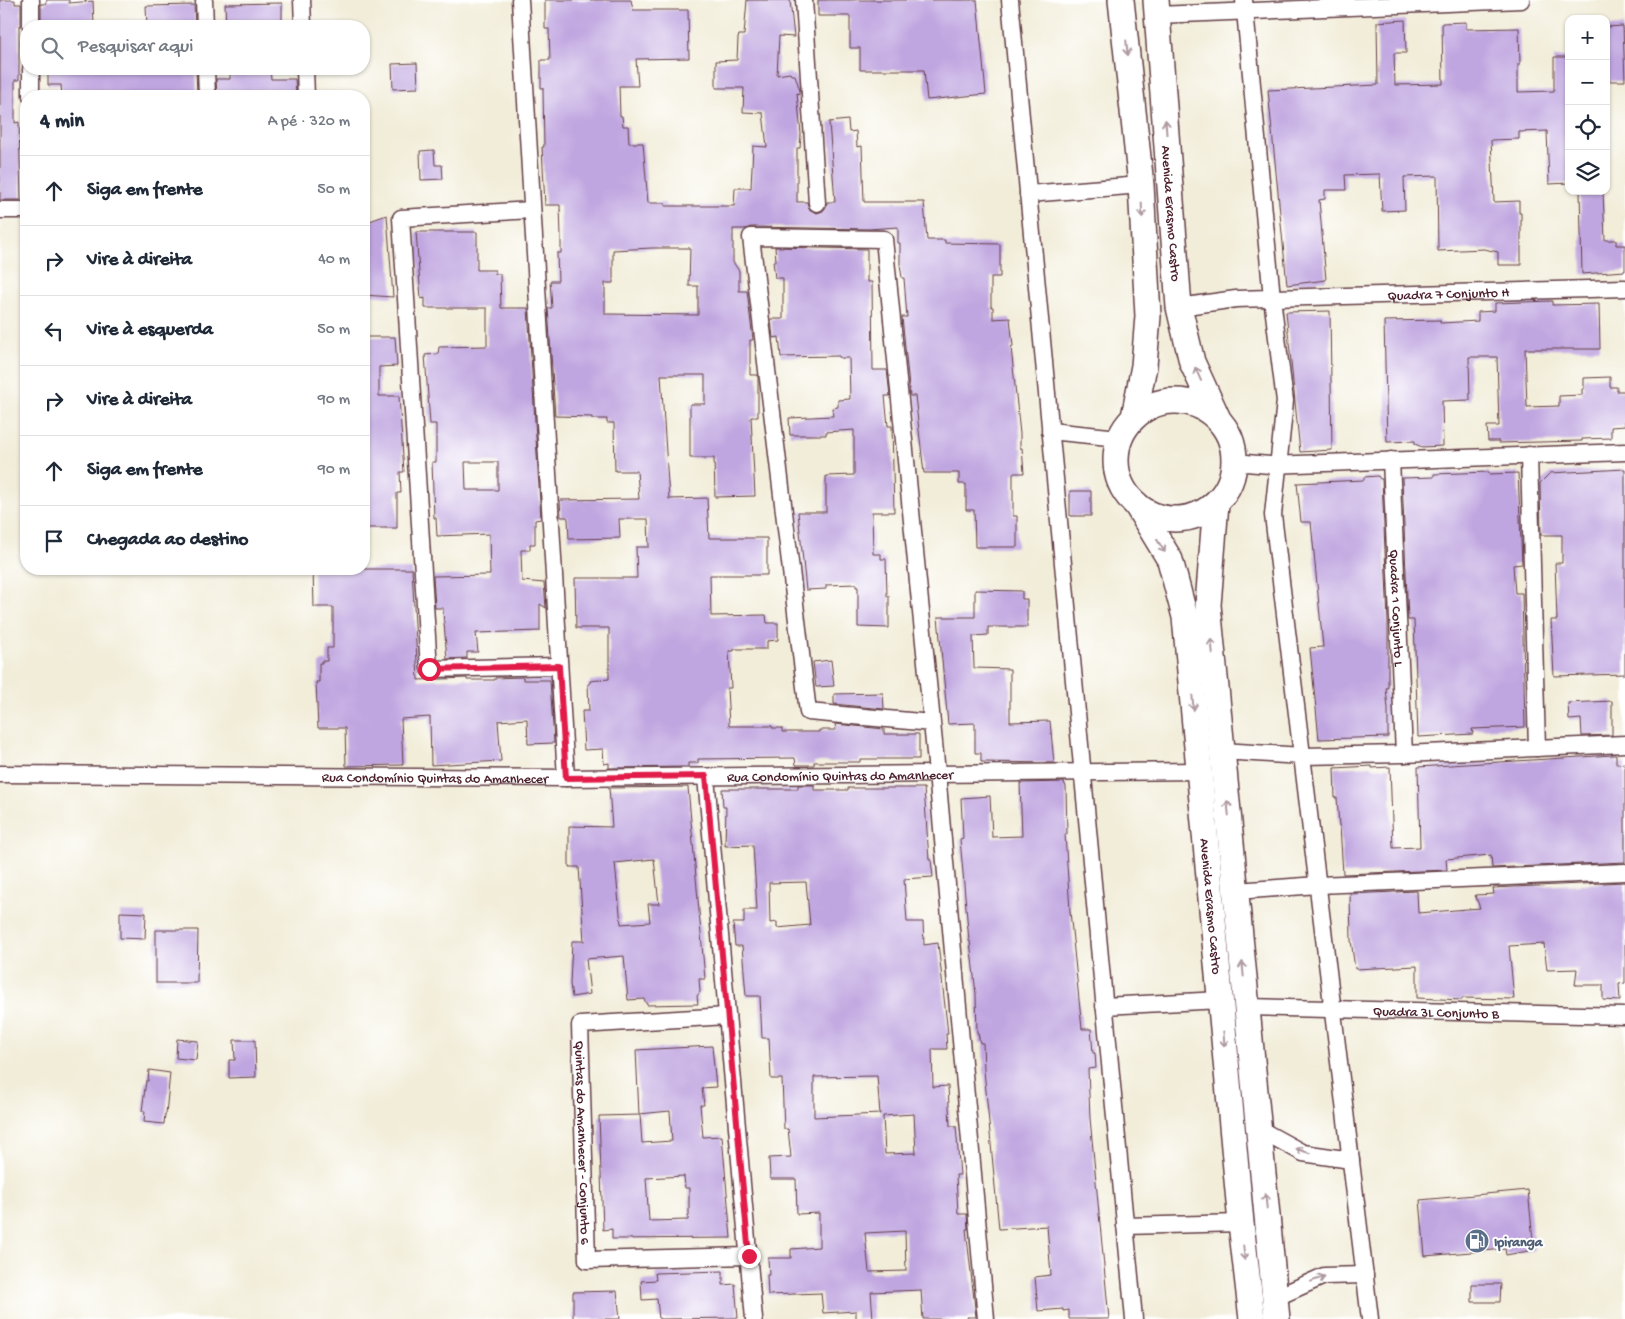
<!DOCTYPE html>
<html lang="pt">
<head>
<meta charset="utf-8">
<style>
	body { margin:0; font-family:"Gochi Hand",sans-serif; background:#f6f6f7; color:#1f2937 }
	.controls { position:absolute; right:15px; top:15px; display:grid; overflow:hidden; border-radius:10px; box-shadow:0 1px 4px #0004 }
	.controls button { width:45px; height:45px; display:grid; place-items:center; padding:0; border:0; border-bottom:1px solid #e0e1e3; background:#fff; color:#1f2937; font:25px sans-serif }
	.stop { position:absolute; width:15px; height:15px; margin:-11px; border:4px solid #e11d48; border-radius:50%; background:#fff }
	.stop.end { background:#e11d48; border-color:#fff; box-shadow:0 1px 5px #0008 }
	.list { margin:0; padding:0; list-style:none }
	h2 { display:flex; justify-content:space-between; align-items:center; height:65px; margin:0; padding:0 20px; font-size:21px }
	h2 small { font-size:16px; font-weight:400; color:#747a83 }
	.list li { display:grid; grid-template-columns:32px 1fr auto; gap:15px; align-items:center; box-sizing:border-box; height:70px; padding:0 20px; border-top:1px solid #e0e1e3 }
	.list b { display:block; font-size:19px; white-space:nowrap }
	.list em { font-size:16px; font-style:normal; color:#747a83 }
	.icon { flex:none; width:28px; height:28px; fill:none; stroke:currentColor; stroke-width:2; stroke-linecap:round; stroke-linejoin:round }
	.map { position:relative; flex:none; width:1625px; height:1319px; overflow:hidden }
	.search { position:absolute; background:#fff; box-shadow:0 1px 4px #0004; left:20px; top:20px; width:350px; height:55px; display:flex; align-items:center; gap:12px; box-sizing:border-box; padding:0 18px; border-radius:20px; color:#747a83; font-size:19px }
	.panel { position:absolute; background:#fff; box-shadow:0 1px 4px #0004; left:20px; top:90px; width:350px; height:485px; border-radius:20px }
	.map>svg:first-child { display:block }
</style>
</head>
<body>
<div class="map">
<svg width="1625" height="1319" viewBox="0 0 1625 1319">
	<rect width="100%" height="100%" fill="#fff"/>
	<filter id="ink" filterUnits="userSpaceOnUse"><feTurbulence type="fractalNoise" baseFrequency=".02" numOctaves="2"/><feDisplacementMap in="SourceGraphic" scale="10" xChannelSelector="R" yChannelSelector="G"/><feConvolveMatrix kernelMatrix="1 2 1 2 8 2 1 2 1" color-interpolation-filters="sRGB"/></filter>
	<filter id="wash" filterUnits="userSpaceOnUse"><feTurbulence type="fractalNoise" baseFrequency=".0096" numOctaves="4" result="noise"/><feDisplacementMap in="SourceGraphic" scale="20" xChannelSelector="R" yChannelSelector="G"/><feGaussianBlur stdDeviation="1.12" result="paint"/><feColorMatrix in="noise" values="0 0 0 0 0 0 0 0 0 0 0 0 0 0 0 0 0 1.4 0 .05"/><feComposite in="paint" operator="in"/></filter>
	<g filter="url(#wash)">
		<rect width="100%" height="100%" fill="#f2edd9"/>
		<g id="blocks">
			<path fill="#c0a6e0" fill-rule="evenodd" d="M0 0H15V4H21V26H19V80H15V123L19 122 21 200H0Z
				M47 0H69V3L93 1 94 26H41V4H45Z
				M545 0H631L633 10H688L689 58 636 59 638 86H619L620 116H622L623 126H628L629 143H643L648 203H665V206H734L735 188H751L753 146 767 147 763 113 743 112 744 88H716V61L737 60 738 38 739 35H744L747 0H790L794 37 779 36 777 75 790 73 791 75H795L800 91V94L797 93 801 134 800 148H797V202H807L809 209 817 213 823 211 826 207 827 202H835L829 122 848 120 849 132 856 131 857 147 862 146 864 202H924L927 240H945V243L1000 244V277H991V307H993V319L1010 318 1013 346 1011 347 1020 434V448H1022L1024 473H1013V516H1017V547H975L974 510H966V484H959V473H924L915 396H910L902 317H907L904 278H902L900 264V243H898V227L869 229 751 227 745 229H733V262L739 271V291H747L753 340H750V375H758V417H751L755 496 715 497 714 458H690V404H705V375H661L669 499 707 498 709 538H767V575H710L711 616 766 615 767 623H778V640L767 641V649H734V651H729L731 688H727L729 726H772V728H782V732H819V730H836L835 724 884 729V734H919V759H860V762H814V765H796L795 758 698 759V763H688V767L609 768V763L604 764 603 749 584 750 582 711H589L588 684H590V681L609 679V628H576L575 578H637L636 547H649L648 519H619L620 538 569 539 568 519 567 517H561L560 500 639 499 637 471H615L614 423H607V419H592V417L555 416 548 308H552L550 281H558L557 253H561V236L560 205H545L542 147H544L543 88H541V60H550L549 29H545ZM652 248H690L689 286H698V315L605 314V283H613V250Z
				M818 0H977L986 94 927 100 924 70H860V48H850V16H818Z
				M282 3V26H226L225 4Z
				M194 5 195 26H147L146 6Z
				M1405 20 1406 53H1394L1395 85 1443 84 1442 23 1466 22V29L1519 28 1520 64H1518V92L1554 91V57H1569V183L1549 184 1547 131 1519 132V139L1491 140 1494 202 1519 201V213H1521V265H1498V252L1484 249 1438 251 1437 176 1404 177 1405 210 1382 211 1380 174 1345 175 1346 190H1325V199L1319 200 1326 280 1287 285 1268 90 1378 85 1377 22Z
				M1623 26 1625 81H1606V27Z
				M417 63 418 88 393 89 392 64Z
				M64 69H196L197 96H62L61 85H48V70Z
				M230 69H270L271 79H295L296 96H217L216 79H230Z
				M434 150 435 165H442L443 179 421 180 420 151Z
				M1580 191H1603L1605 240H1616V245H1625V271L1582 274Z
				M387 215 393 297 364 295V223Z
				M416 232H477V270H495V274H500L501 308H528L541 519 535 520V544H530V550H521L522 581 544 583 546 608 540 604V631L476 633 478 652H467V658L447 659 443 611V608H435L433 576 490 575 489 534 437 536 436 518H434L432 462H436V424H430L425 355 438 354 439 347 487 346V308H425V298L421 299ZM465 462H498V490H466Z
				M775 247 867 249V282H872L873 370H887L890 396H885L888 426H892L894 512H872L873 554H881V559H886L887 596H889V628L858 627V587H856V584L826 585V589L806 590 798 512H826V476L854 475V430L826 432V435H790L789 418 833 416 832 408 838 407V400L850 399 849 358H840L839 356 781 357 779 337 773 338 771 319H783V278H775L773 261H776Z
				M1552 301V305L1599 304 1600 349H1525L1527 407 1559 406V396L1582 395V389H1584V378L1610 377V387H1617V391H1625V426L1611 427V438L1582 439V441L1499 443V441H1488L1487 426H1499L1497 357H1469L1470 400 1442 401 1443 446 1422 447 1415 444V441L1387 442 1384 321 1440 320V323L1478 321V312L1495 311V303Z
				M1330 311 1332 450 1300 452 1286 312Z
				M364 337H395L397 366 379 367V396H399L404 472H400L401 493H397V528H364Z
				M1625 469V674L1554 676 1551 620H1557L1555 563H1562V535H1541L1540 483 1550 473Z
				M1489 472V474L1518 473 1522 564 1513 565 1515 593H1522L1525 727 1472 729 1473 734 1418 737 1414 620H1408L1402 478 1434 477V474Z
				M1378 476 1380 479H1382L1388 623V688H1386L1388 709V737L1319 739 1310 648 1323 647 1311 522H1301L1297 483 1364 480V477Z
				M1070 491H1091V516H1070Z
				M313 569H412L418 680 467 678V680H495V678L523 677V680H550L554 743 528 744 527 719 498 721 501 761 431 765 430 717 401 719 403 765 346 766 345 728H318L316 682H319V663H322L321 661H327V648H333V607H314Z
				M975 590 1022 591V599H1027V627H988V635L973 636 974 668 1010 669V722L1050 721 1054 763 981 762V753H975V723L948 724 938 617H975Z
				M831 660 834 686 816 687 813 662Z
				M883 693 884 709 834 704V694Z
				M1612 701V735L1582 736 1581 719 1569 720 1568 703Z
				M1613 755H1616V764L1625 763V862L1492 868 1491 855 1446 859 1447 870 1343 874 1340 826H1339L1337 798H1335L1334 768 1372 766V768L1390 767 1393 848 1420 847 1418 767Z
				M1064 782 1066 787 1067 834H1065L1070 911 1082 1029H1091L1093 1053H1095L1096 1068 1088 1069 1090 1118 1109 1319H1069V1310L1063 1311V1309L1038 1311 1035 1277 1051 1275 1047 1226 999 1229 984 1070 983 1043H980L978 1033H977L976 994 970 941H969L960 839 963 838 961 798 990 796 992 837 1022 836 1020 783Z
				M798 785H814V790H848V788H924L929 860H931L933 877 904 879 907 922H923L924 945 938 943 948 1034H946L947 1049H932L933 1087 948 1086 950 1126H956L960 1175H956L958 1214H967L968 1229H966L976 1317H967L968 1319H923L921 1290 871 1292 873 1319H856V1311L823 1313 821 1293 768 1295 767 1275H769L768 1258H791V1249L819 1247V1213L797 1214 796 1179H770L769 1158 791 1157 788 1129H784L782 1079H771L769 1038H762L760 996H746L742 946H735L733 923H744V910H757L753 845 725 846 726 807H723L722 789H798ZM806 882 810 925 777 928V922L770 923 769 883ZM877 1076 880 1114 814 1117V1077ZM914 1114 916 1153 885 1154 883 1116ZM905 1231 906 1271 869 1272 865 1233Z
				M688 787 705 979H699L700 992 697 996 698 1004 647 1005 644 999 628 1000 624 956 586 959 590 994 572 997 570 984 572 941H584L579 867H569V826L612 827 609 788ZM654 859 659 904H648L650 922 621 924 615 863Z
				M1625 882V983L1619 984 1620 1001 1603 1000V985H1575L1577 969 1547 970 1544 944 1509 946 1514 999 1462 998V1000L1417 998V966L1355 969 1351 940 1350 894 1417 891 1418 913 1480 908 1475 895 1494 894 1493 888Z
				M120 912 146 913 145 939 120 938Z
				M156 930H198L197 983H156Z
				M177 1039 198 1041 196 1060 176 1058Z
				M234 1040H255L256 1077 229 1078V1060H235Z
				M712 1046 716 1087 702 1088 704 1105H700L703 1137 722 1136 731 1238 612 1239V1229L603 1230 599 1116 640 1115 642 1143 672 1141 670 1111 639 1114 636 1050ZM684 1176 685 1188H689V1216H688V1220L649 1221 646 1178Z
				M149 1070 170 1073 166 1114H165L164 1124 144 1122 145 1111H142L146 1081H148Z
				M1528 1190 1534 1250 1506 1255 1505 1249 1425 1256 1420 1200Z
				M723 1271V1285L735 1284 738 1318 659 1319 657 1299 642 1300 641 1281 656 1280 655 1273Z
				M1472 1284H1501L1500 1302H1472Z
				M617 1291 620 1319H573V1292Z"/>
		</g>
	</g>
	<g filter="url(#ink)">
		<use href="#blocks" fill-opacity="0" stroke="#633e45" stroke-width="1"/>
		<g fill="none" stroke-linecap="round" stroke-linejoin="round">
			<defs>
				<g id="minor">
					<path d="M31 0V26"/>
					<path d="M204 0 205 26"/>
					<path d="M302 0 303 26"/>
					<path d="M520 0 566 778"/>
					<path d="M804 0 817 203"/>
					<path d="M1010 0 1134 1319"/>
					<path d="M1244 0 1272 298 1285 401 1273 515 1370 1319"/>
					<path d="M1157 15 1521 0"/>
					<path d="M31 69V96"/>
					<path d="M206 69 207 96"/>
					<path d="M305 69 306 96"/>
					<path d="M1028 194 1141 185"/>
					<path d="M0 210H26"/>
					<path d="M532 210 401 218 429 669 559 666"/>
					<path id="s1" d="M1179 307 1236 299 1625 288"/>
					<path d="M1050 431 1119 438"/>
					<path d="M1529 455 1537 748"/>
					<path id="s2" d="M1391 460 1404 754"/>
					<path d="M1234 462 1270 465 1625 452"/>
					<path d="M932 723 808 712 751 237 884 239 937 773 986 1319"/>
					<path d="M1222 751 1302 756 1404 754 1625 744"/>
					<path id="s3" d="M0 774 566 778 1199 771"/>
					<path d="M706 777 754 1319"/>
					<path d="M1236 891 1318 885 1625 872"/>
					<path d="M1104 1006 1221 1000"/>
					<path id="s4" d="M1247 1007 1625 1016"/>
					<path id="s5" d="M727 1016 580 1025 587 1260 749 1256"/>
					<path d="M1259 1129 1303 1153 1351 1160"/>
					<path d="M1125 1226 1241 1223"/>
					<path d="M1275 1298 1324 1276 1365 1275"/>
				</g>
				<g id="primary">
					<path d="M1121 0 1141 185 1148 316 1144 366 1134 417"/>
					<path id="s6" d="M1156 0 1179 307 1192 362 1218 419"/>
					<circle cx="1175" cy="460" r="59"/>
					<path d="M1216 503 1208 605 1277 1319"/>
					<path id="s7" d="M1136 504 1170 560 1185 617 1241 1223 1252 1319"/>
				</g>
			</defs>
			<use href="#minor" stroke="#633e45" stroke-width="19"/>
			<use href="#primary" stroke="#633e45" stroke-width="28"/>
			<use href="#minor" stroke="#fff" stroke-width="16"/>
			<use href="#primary" stroke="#fff" stroke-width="25"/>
		</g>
		<defs><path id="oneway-shaft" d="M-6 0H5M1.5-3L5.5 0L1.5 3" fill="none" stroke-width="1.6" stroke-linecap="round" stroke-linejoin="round" transform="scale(1.25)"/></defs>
		<g stroke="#ae9aa0">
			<use href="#oneway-shaft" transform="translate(1127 48) rotate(84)"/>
			<use href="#oneway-shaft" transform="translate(1166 127) rotate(-94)"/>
			<use href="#oneway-shaft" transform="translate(1142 210) rotate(87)"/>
			<use href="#oneway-shaft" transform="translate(1198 374) rotate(-114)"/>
			<use href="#oneway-shaft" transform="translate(1161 546) rotate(58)"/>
			<use href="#oneway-shaft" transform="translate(1212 646) rotate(-96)"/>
			<use href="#oneway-shaft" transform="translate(1193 703) rotate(85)"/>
			<use href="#oneway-shaft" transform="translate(1228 808) rotate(-96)"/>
			<use href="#oneway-shaft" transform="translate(1243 969) rotate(-95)"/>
			<use href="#oneway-shaft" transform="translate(1224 1039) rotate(85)"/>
			<use href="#oneway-shaft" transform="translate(1303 1151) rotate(-162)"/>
			<use href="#oneway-shaft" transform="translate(1266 1201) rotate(-96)"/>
			<use href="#oneway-shaft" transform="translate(1244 1253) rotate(84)"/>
			<use href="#oneway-shaft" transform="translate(1318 1279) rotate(-21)"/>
		</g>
	</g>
	<g fill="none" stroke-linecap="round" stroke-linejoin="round" filter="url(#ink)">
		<path stroke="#e11d48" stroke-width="6" d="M429 669 559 666 566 778 706 776 749 1256"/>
	</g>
	<defs>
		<symbol id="fuel-disc" viewBox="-11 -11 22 22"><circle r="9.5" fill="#5c6f8a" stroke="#fff"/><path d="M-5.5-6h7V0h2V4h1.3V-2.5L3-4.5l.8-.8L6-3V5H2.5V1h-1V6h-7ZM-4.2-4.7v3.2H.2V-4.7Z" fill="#fff"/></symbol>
	</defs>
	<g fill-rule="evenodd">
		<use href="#fuel-disc" x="1463" y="1227" width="28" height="28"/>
	</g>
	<g text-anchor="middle" stroke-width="4" stroke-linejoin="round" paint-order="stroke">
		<g font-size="14" fill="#4a1f2b" stroke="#fff">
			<text dy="5" stroke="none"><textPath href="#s6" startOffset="214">Avenida Erasmo Castro</textPath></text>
			<text dy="5" stroke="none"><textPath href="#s1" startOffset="270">Quadra 7 Conjunto H</textPath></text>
			<text dy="5" stroke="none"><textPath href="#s2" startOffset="148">Quadra 1 Conjunto L</textPath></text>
			<text dy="5" stroke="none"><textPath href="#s3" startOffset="840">Rua Condomínio Quintas do Amanhecer</textPath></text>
			<text dy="5" stroke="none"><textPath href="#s3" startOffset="435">Rua Condomínio Quintas do Amanhecer</textPath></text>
			<text dy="5" stroke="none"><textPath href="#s7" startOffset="415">Avenida Erasmo Castro</textPath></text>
			<text dy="5" stroke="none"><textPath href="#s4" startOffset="189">Quadra 3L Conjunto B</textPath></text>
			<text dy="5" stroke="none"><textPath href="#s5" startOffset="265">Quintas do Amanhecer - Conjunto 6</textPath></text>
		</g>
		<g font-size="14" font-weight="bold" fill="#4e5e75" stroke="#fff" text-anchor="start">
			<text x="1494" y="1246">Ipiranga</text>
		</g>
	</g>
</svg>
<div class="controls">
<button>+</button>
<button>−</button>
<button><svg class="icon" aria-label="locate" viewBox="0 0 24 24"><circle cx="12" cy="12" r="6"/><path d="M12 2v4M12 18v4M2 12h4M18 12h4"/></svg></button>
<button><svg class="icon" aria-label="layers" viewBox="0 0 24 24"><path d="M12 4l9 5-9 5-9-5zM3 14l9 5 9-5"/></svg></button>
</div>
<div class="stop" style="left:429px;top:669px"></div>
<div class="stop end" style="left:749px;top:1256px"></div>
<div class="search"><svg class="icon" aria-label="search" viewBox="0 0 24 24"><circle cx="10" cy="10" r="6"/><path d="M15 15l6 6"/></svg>Pesquisar aqui</div>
<section class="panel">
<h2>4 min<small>A pé · 320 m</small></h2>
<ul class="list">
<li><svg class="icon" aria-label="ahead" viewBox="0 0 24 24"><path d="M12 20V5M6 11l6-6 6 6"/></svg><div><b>Siga em frente</b></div><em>50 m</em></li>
<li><svg class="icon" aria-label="right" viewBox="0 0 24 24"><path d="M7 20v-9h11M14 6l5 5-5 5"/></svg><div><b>Vire à direita</b></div><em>40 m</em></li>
<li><svg class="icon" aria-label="left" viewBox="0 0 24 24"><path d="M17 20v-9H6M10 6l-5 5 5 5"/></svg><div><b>Vire à esquerda</b></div><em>50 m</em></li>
<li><svg class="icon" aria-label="right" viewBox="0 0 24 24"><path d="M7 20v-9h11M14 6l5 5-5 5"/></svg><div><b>Vire à direita</b></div><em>90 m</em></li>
<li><svg class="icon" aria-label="ahead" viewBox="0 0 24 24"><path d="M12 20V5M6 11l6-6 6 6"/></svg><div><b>Siga em frente</b></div><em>90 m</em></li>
<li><svg class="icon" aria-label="arrive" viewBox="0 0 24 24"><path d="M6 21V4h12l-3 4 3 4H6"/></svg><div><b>Chegada ao destino</b></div></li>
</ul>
</section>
</div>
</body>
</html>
